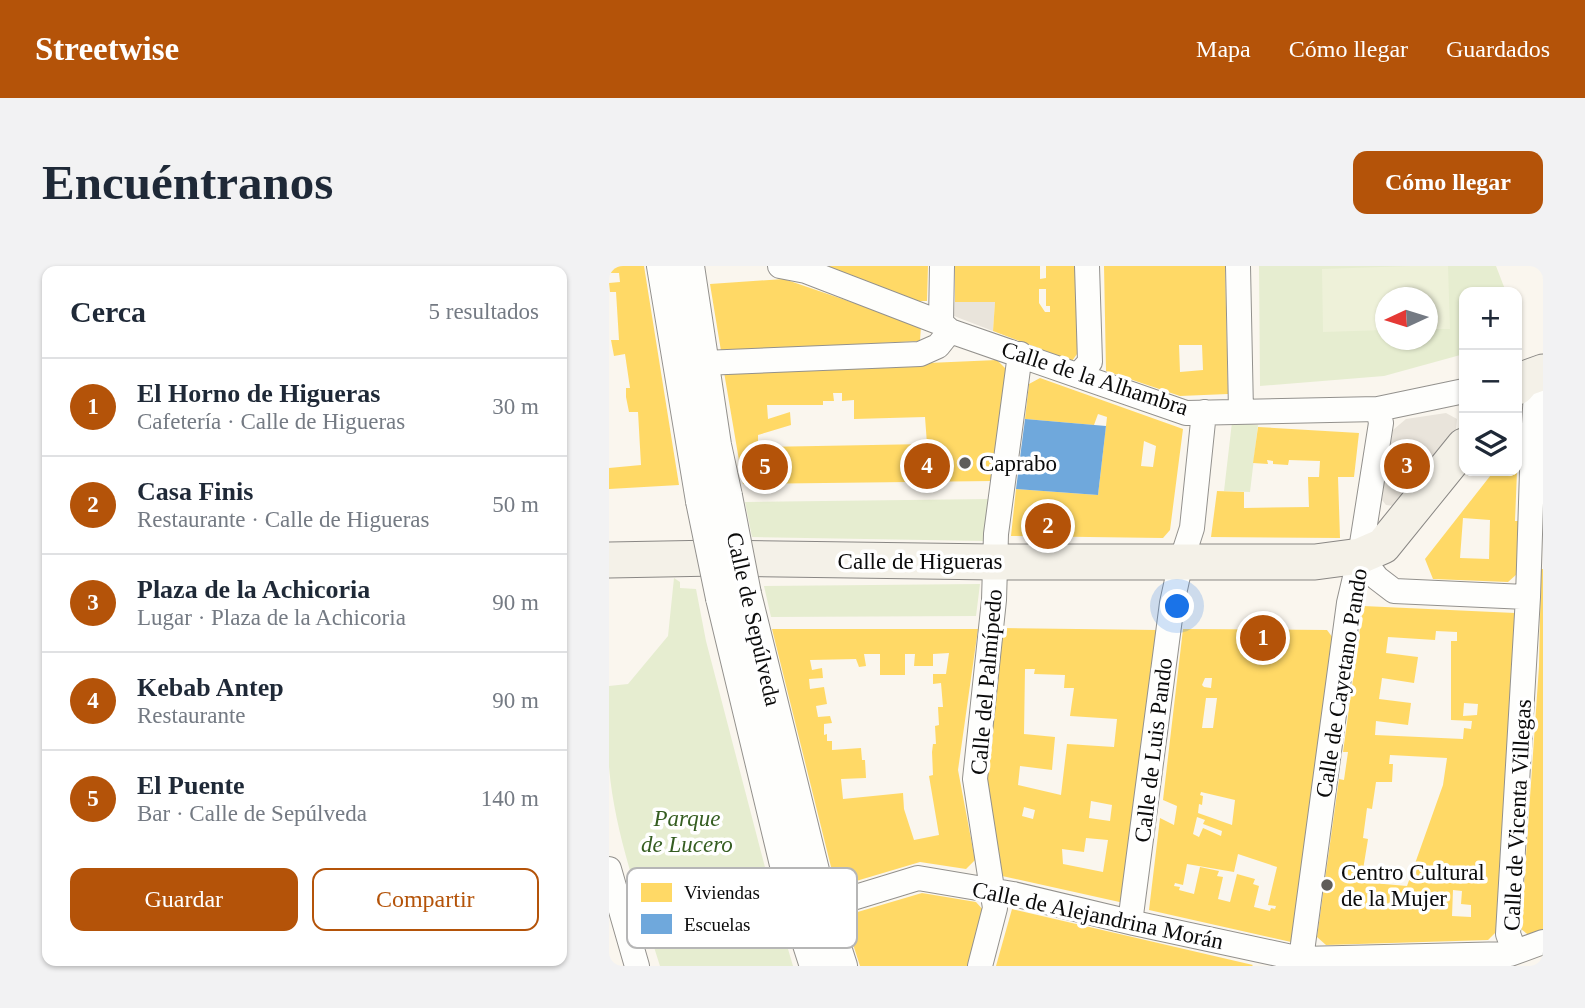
<!DOCTYPE html>
<html lang="es">
<head>
<meta charset="utf-8">
<style>
	body { margin:0; font-family:"Times New Roman",serif; background:#f2f2f3; color:#1f2937 }
	.controls { position:absolute; right:21px; top:21px; display:grid; overflow:hidden; border-radius:14px; box-shadow:0 2px 5px #0004 }
	.controls button { width:63px; height:63px; display:grid; place-items:center; padding:0; border:0; border-bottom:2px solid #e0e1e3; background:#fff; color:#1f2937; font:35px sans-serif }
	.compass { position:absolute; left:766px; top:21px; width:63px; height:63px; border-radius:50%; background:#fff; box-shadow:0 2px 5px #0004; rotate:266deg }
	.you { position:absolute; left:569px; top:341px; width:24px; height:24px; margin:-18px; border:5px solid #fff; border-radius:50%; background:#1a73e8; box-shadow:0 0 0 10px #1a73e833 }
	.badge { display:grid; place-items:center; width:46px; height:46px; border-radius:50%; background:#b45309; color:#fff; font-size:23px; font-weight:700 }
	.pin { position:absolute; translate:-50% -50%; border:4px solid #fff; box-shadow:0 2px 7px #0006 }
	.list { margin:0; padding:0; list-style:none }
	h2 { display:flex; justify-content:space-between; align-items:center; height:91px; margin:0; padding:0 28px; font-size:30px }
	h2 small { font-size:23px; font-weight:400; color:#747a83 }
	.list li { display:grid; grid-template-columns:46px 1fr auto; gap:21px; align-items:center; box-sizing:border-box; height:98px; padding:0 28px; border-top:2px solid #e0e1e3 }
	.list b { display:block; font-size:26px; white-space:nowrap }
	.list p { margin:0; font-size:23px; white-space:nowrap; color:#747a83 }
	.list em { font-size:23px; font-style:normal; color:#747a83 }
	.actions { display:flex; gap:14px; padding:21px 28px }
	.actions a { flex:1; padding:16px 0; border:2px solid #b45309; border-radius:14px; text-align:center; font-size:24px; color:#b45309 }
	.actions .main { background:#b45309; color:#fff }
	.icon { flex:none; width:38px; height:38px; fill:none; stroke:currentColor; stroke-width:2; stroke-linecap:round; stroke-linejoin:round }
	.map { position:relative; flex:none; width:934px; height:700px; overflow:hidden; border-radius:14px }
	header { display:flex; align-items:center; gap:42px; box-sizing:border-box; height:98px; padding:0 35px; background:#b45309; color:#fff }
	header strong { font-size:33px }
	nav { display:flex; gap:38px; margin-inline-start:auto; font-size:24px }
	.intro { display:flex; align-items:center; justify-content:space-between; box-sizing:border-box; height:168px; padding:0 42px }
	h1 { margin:0; font-size:49px }
	.button { padding:18px 32px; border-radius:14px; background:#b45309; color:#fff; font-size:24px; font-weight:700 }
	main { display:flex; gap:42px; padding:0 42px }
	aside { flex:1; background:#fff; border-radius:14px; box-shadow:0 2px 5px #0004 }
	.map>svg:first-child { display:block }
</style>
</head>
<body>
<header>
<strong>Streetwise</strong>
<nav><a>Mapa</a><a>Cómo llegar</a><a>Guardados</a></nav>
</header>
<div class="intro"><h1>Encuéntranos</h1><a class="button">Cómo llegar</a></div>
<main>
<aside>
<h2>Cerca<small>5 resultados</small></h2>
<ul class="list">
<li><span class="badge">1</span><div><b>El Horno de Higueras</b><p>Cafetería · Calle de Higueras</p></div><em>30 m</em></li>
<li><span class="badge">2</span><div><b>Casa Finis</b><p>Restaurante · Calle de Higueras</p></div><em>50 m</em></li>
<li><span class="badge">3</span><div><b>Plaza de la Achicoria</b><p>Lugar · Plaza de la Achicoria</p></div><em>90 m</em></li>
<li><span class="badge">4</span><div><b>Kebab Antep</b><p>Restaurante</p></div><em>90 m</em></li>
<li><span class="badge">5</span><div><b>El Puente</b><p>Bar · Calle de Sepúlveda</p></div><em>140 m</em></li>
</ul>
<div class="actions"><a class="main">Guardar</a><a>Compartir</a></div>
</aside>
<div class="map">
<svg width="934" height="700" viewBox="0 0 934 700">
	<rect width="100%" height="100%" fill="#faf6ee"/>
	<path fill="#e6edd0" fill-rule="evenodd" d="M650 0H887L897 26H855V88L775 110 651 120ZM776 32H818V74H776Z
		M623 156 649 159 641 226 615 225Z
		M380 233 375 275 143 271 136 236Z
		M65 312 71 316V322L87 323 97 375 164 632 184 700H51C31 634 6 570 0 501 0 474 0 446 0 420L19 418 59 370Z
		M371 318 367 350 162 351 155 320Z"/>
	<path fill="#eef1d9" d="M802 0H839L841 63H819L818 32H776V64L714 66 713 3Z"/>
	<path fill="#e9e4db" d="M346 36H386L384 65 345 50Z
		M837 147 848 153 847 163 791 234 785 240 777 239 773 234 774 225 784 164 797 153Z"/>
	<path fill="#ffd966" fill-rule="evenodd" d="M0 0H35L70 219 0 223V202L32 199 29 146H20L17 131V122H21L16 88 5 90 2 74H10L7 26H1L0 17 11 16 10 7H0Z
		M208 0H319L318 35H306Z
		M346 0H431V13L437 12V0H469L471 84 463 95 384 65 386 36H346ZM430 23H437V40H441V46H436L430 37Z
		M495 0H616L619 128 571 130 497 105ZM570 79H593L594 104 571 106Z
		M175 13 312 60 311 75 112 85 101 18Z
		M388 94 397 103 383 215 134 218 115 106ZM224 127H233V135L245 134V153L316 151 318 178 149 181V169L182 159 181 146 159 153 158 139H214V135H225Z
		M431 112 574 163 561 264 554 272 402 270 407 223 489 229 498 151 489 148 485 159 416 153 420 118ZM535 175 547 180 544 201 532 200Z
		M649 161 750 167 745 211H729L731 272 602 271 608 225 635 226V242L700 241 699 211H710L711 195 680 194 679 199 664 198V195L658 194 659 198 644 197Z
		M885 205H908L906 255H911L908 308 899 316 824 313 816 293ZM854 252 881 254 880 293 851 292Z
		M932 303H934V665L922 671 912 663 930 400Z
		M754 340 906 347 888 665 879 674 717 679 708 671 730 513 735 514 739 486H734ZM827 365 848 366V375H842V454L863 455 862 463 855 462 854 473 766 469 767 455 799 459 802 437 770 433 773 412 805 417 809 391 777 387 779 371 826 374ZM855 437 869 438 868 449 854 450ZM781 489 838 492 834 519 798 620 752 616 759 573 754 572 758 542 763 543 767 516H783L784 498H780ZM844 624 853 625 852 638 862 639V651L843 650Z
		M393 362 549 364 515 637 393 610 377 511ZM416 403H426L425 408 456 409 455 422H465L461 450 508 453 505 481 458 478 452 529 409 519 411 500 443 504 446 471 415 468ZM482 535 503 539 501 555 480 552ZM415 541 426 544 424 553 413 550ZM477 572 499 574 494 606 454 598 453 583 475 586Z
		M163 363H369L349 504 366 594 357 603 311 596 227 621ZM340 387 337 408H324V418L332 417 334 441H329L330 459 326 460 327 478H324L323 486 324 509 320 510 330 569 305 574 295 543 294 527 234 533 232 513 257 512 256 494H253L252 482 223 484V475H218V468L215 469V458L223 457 221 450 209 451 207 440 218 438 215 421 201 423 200 413 214 412 213 402 203 404 201 394 247 393 250 401 257 400 255 388H271V409H296V388H306L305 400H324V388Z
		M574 363 718 364 724 372 682 676 540 644 551 552 565 559 568 540 554 534ZM596 412H603L602 422 595 421 593 419ZM597 432H608L604 462H593ZM592 526 626 534 623 559 589 547 590 538 593 539 594 530 591 529ZM588 551 596 554 594 558 613 565 612 570 594 562 590 571 584 568ZM629 588 668 601 659 639 667 640 666 643 662 642 661 645 645 641 650 620 644 618 646 613 628 608 621 636 609 633 614 611 608 610 610 605 591 601 585 628 570 624 571 621 565 620 566 617 574 619 578 598 625 606Z
		M313 627 367 636 376 646 361 700H251L235 650Z
		M403 643 644 699 643 700H387Z"/>
	<path fill="#6fa8dc" d="M416 153 497 160 489 229 407 223Z"/>
	<g fill="none" stroke-linecap="round" stroke-linejoin="round">
		<defs>
			<path id="minor" d="M171 0 197 5 332 57 341 65 577 147 769 143 855 125
				M629 0 632 145
				M332 57 333 0
				M94 97 311 88 329 80 341 65
				M470 108 481 96 478 0
				M751 290 768 312 785 325 919 331
				M0 603 28 700
				M214 641 309 612 404 628 525 657 692 693 901 688 934 676
				M525 657 522 649 563 337 572 296 583 262 595 146
				M901 688 902 676 899 668 919 331 924 174 927 127 934 117
				M692 693 740 337 751 290 772 157 769 143
				M371 700 386 642 366 513 385 334 387 268 411 88"/>
			<path id="tertiary" d="M53 0 92 235
				M80 0 107 179 118 230
				M137 328 214 641 233 700
				M112 332 184 632 206 700"/>
			<path id="secondary" d="M908 121 915 113 934 106
				M0 294 108 292 385 296H706L751 290 774 280 855 180"/>
		</defs>
		<use href="#minor" stroke="#93918d" stroke-width="26"/>
		<use href="#tertiary" stroke="#93918d" stroke-width="32"/>
		<use href="#secondary" stroke="#898784" stroke-width="37"/>
		<use href="#minor" stroke="#fefefc" stroke-width="24"/>
		<use href="#tertiary" stroke="#fefefc" stroke-width="30"/>
		<use href="#secondary" stroke="#f4f1e8" stroke-width="35"/>
		<defs>
			<path id="tertiary-bridge" d="M118 230 137 328
				M92 235 112 332"/>
		</defs>
		<use href="#tertiary-bridge" stroke="#93918d" stroke-width="32" stroke-linecap="butt"/>
		<use href="#tertiary-bridge" stroke="#fefefc" stroke-width="30"/>
	</g>
	<g fill="#5f5d5a" stroke="#fff" stroke-width="2.5">
		<circle cx="356" cy="197" r="7"/>
		<circle cx="718" cy="619" r="7"/>
	</g>
	<g text-anchor="middle" stroke-width="7" stroke-linejoin="round" paint-order="stroke">
		<g font-size="23" fill="#0b0b0b" stroke="#fff">
			<text transform="translate(486 112) rotate(18)" y="8">Calle de la Alhambra</text>
			<text x="311" y="303">Calle de Higueras</text>
			<text transform="translate(145 353) rotate(77)" y="8">Calle de Sepúlveda</text>
			<text transform="translate(377 416) rotate(-85)" y="8">Calle del Palmípedo</text>
			<text transform="translate(732 417) rotate(-81)" y="8">Calle de Cayetano Pando</text>
			<text transform="translate(544 484) rotate(-83)" y="8">Calle de Luis Pando</text>
			<text transform="translate(908 549) rotate(-87)" y="8">Calle de Vicenta Villegas</text>
			<text transform="translate(489 649) rotate(12)" y="8">Calle de Alejandrina Morán</text>
		</g>
		<g font-size="23" fill="#0b0b0b" stroke="#fff" text-anchor="start">
			<text x="370" y="205">Caprabo</text>
			<text x="732" y="614">Centro Cultural<tspan x="732" dy="26">de la Mujer</tspan></text>
		</g>
		<g font-size="23" font-style="italic" fill="#355d21" stroke="#fff">
			<text x="78" y="560">Parque<tspan x="78" dy="26">de Lucero</tspan></text>
		</g>
	</g>
	<rect x="18" y="602" width="230" height="80" rx="10" fill="#fff" stroke="#b6b6b6" stroke-width="2"/>
	<rect x="32" y="617" width="31" height="19" fill="#ffd966"/>
	<rect x="32" y="648" width="31" height="20" fill="#6fa8dc"/>
	<g font-size="19" fill="#0b0b0b">
		<text x="75" y="633">Viviendas</text>
		<text x="75" y="665">Escuelas</text>
	</g>
</svg>
<div class="controls">
<button>+</button>
<button>−</button>
<button><svg class="icon" aria-label="layers" viewBox="0 0 24 24"><path d="M12 4l9 5-9 5-9-5zM3 14l9 5 9-5"/></svg></button>
</div>
<svg class="compass" viewBox="-18 -18 36 36"><path d="M0-13l5 13h-10z" fill="#e53935"/><path d="M0 13l5-13h-10z" fill="#747a83"/></svg>
<div class="you"></div>
<div class="pin badge" style="left:654px;top:372px">1</div>
<div class="pin badge" style="left:439px;top:260px">2</div>
<div class="pin badge" style="left:798px;top:200px">3</div>
<div class="pin badge" style="left:318px;top:200px">4</div>
<div class="pin badge" style="left:156px;top:201px">5</div>
</div>
</main>
</body>
</html>
